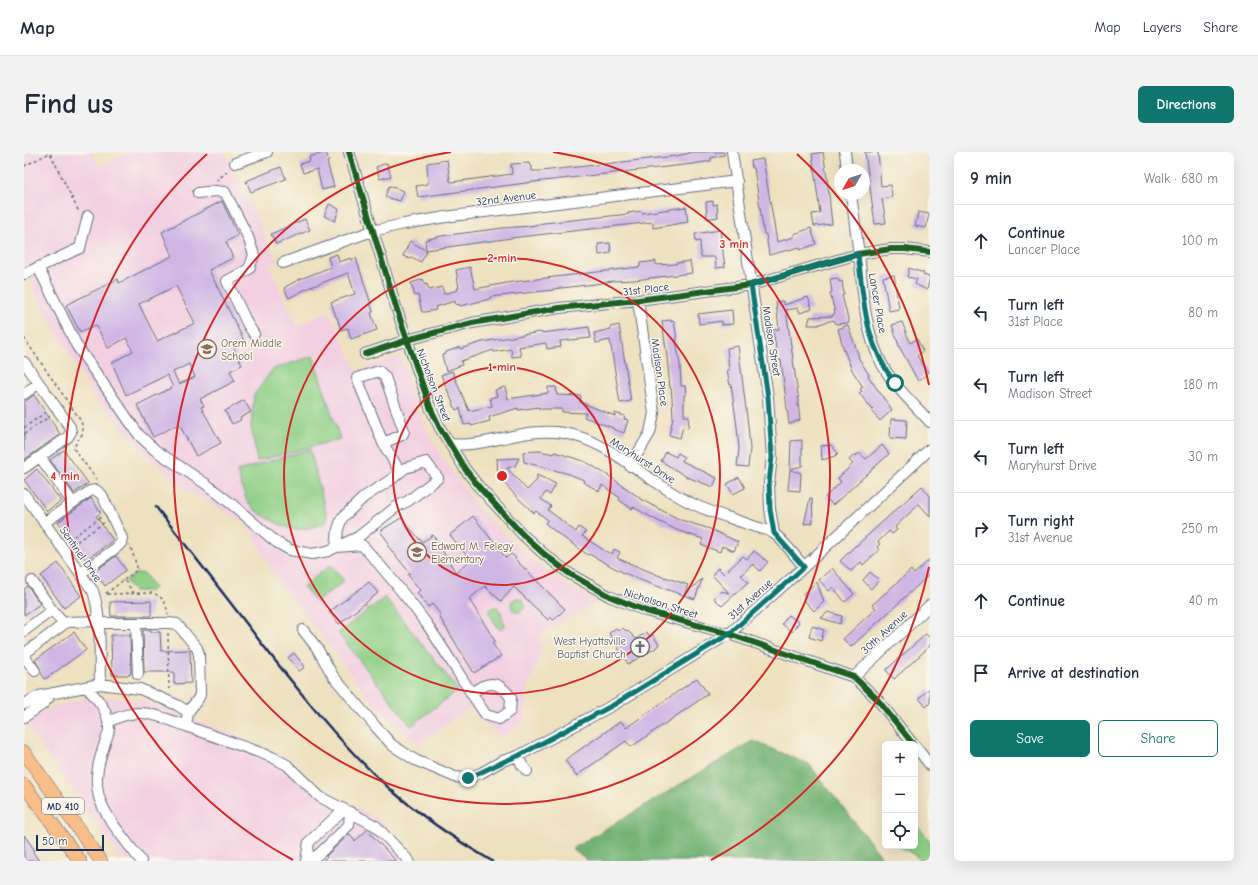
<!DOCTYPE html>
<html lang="en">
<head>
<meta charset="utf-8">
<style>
	body { margin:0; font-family:"Comic Neue",sans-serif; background:#f2f2f3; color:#1f2937 }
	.controls { position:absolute; right:12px; bottom:12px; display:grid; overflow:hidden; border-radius:6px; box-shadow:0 4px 16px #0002 }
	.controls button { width:36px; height:36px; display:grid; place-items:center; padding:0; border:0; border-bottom:1px solid #e0e1e3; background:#fff; color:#1f2937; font:20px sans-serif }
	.compass { position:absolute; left:810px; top:12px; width:36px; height:36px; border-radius:50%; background:#fff; box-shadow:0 4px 16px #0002; rotate:231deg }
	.scale { position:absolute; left:12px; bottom:10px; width:68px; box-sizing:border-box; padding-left:4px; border:2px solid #1b2f5e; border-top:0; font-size:11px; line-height:14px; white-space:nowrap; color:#1b2f5e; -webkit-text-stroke:3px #fbf7ec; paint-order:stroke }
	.stop { position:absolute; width:12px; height:12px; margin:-9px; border:3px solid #0f766e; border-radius:50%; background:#fff }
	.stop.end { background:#0f766e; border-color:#fff; box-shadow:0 1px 4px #0008 }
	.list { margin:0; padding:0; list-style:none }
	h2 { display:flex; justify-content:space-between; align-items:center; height:52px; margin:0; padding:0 16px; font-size:17px }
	h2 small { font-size:13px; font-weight:400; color:#747a83 }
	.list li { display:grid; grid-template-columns:26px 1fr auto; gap:12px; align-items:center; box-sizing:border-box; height:72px; padding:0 16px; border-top:1px solid #e0e1e3 }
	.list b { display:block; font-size:15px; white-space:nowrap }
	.list p { margin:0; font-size:13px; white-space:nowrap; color:#747a83 }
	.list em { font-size:13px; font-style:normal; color:#747a83 }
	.actions { display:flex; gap:8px; padding:12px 16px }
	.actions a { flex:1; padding:9px 0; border:1px solid #0f766e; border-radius:6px; text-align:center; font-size:14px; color:#0f766e }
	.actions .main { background:#0f766e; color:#fff }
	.icon { flex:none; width:22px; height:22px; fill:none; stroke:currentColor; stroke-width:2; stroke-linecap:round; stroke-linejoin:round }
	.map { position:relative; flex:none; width:906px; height:709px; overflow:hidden; border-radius:6px }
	header { display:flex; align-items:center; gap:24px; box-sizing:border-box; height:56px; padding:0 20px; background:#fff; border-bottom:1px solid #e0e1e3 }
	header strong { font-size:19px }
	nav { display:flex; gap:22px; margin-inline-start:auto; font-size:14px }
	.intro { display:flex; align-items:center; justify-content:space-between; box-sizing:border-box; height:96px; padding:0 24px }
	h1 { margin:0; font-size:28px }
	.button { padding:10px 18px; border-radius:6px; background:#0f766e; color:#fff; font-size:14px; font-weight:700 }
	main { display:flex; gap:24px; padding:0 24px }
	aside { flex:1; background:#fff; border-radius:6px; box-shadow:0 4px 16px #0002 }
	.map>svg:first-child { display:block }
</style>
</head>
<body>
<header>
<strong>Map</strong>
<nav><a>Map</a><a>Layers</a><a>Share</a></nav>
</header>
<div class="intro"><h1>Find us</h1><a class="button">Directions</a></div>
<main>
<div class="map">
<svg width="906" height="709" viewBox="0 0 906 709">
	<rect width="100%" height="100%" fill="#fbf7ec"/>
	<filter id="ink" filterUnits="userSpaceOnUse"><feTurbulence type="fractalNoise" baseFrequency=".025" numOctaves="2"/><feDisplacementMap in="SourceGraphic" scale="8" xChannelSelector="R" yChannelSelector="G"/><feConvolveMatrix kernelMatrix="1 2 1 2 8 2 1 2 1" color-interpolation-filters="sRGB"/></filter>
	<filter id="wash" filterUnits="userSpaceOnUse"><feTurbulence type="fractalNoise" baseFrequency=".012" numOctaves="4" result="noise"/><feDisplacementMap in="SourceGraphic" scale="16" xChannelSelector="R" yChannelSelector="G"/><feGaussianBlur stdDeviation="0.9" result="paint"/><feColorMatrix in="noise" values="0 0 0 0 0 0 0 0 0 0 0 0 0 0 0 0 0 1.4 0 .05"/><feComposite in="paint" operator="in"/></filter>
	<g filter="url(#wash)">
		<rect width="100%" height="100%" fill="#eee1c0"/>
		<path fill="#f2cfe1" d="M0 0H67L75 14 105 0H201L253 109 245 114 273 174 305 159 333 219 376 204 394 261 407 287 431 324 458 361 514 413 550 438 574 449 516 482 518 496 502 542 500 568 478 587 445 556 394 592 349 550 252 426 223 372 159 336 128 308 72 247 21 160 0 115Z
			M89 545 120 549 189 575 266 607 286 628 310 645 352 666 395 709H99L1 571 16 561 32 554 59 547Z"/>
		<path fill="#8fcf86" stroke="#557f72" d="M289 204 316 287 233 309 227 274 230 243 249 217Z
			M286 297 304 369C278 380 269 381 244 366 238 363 228 357 224 351 220 344 216 328 213 319Z
			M307 413 320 429 292 451 279 434Z
			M113 421 121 422 130 436 127 439H110L102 429Z
			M361 445 434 538 387 574 314 481Z
			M487 453a7 7 0 1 1 14 0a7 7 0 1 1-14 0Z
			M473 455C478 459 478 467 481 472V474L478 477 474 476 465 461C466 457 468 455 473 455Z
			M891 671 906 689V709H896L891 703 875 694H891Z"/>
		<path fill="#73b273" stroke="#477068" d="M729 589 785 612 861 709H564L548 697Z"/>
		<g id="blocks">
			<path fill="#cfb6e4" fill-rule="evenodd" d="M302 0 305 9 303 10 310 35 298 38 293 17 279 21 276 12 286 9 285 5Z
				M665 0H700V3L687 6V9L669 12 510 30 394 45 392 34 404 32 403 11 423 8 426 29 428 30 488 22 487 12 505 11 506 14H508V19H517L652 4 666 1Z
				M799 0 803 25 808 72 790 74 788 62 796 61 788 2Z
				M841 0H854L857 34 867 33 868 45 858 47 862 71 851 72Z
				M739 7 753 90 770 85V82L787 76 792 92 776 98V95L745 103 742 82H740L730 16H728L727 9Z
				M363 11 367 24 356 27 352 15Z
				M257 15 262 27 227 40 222 29Z
				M365 34 380 39 376 49 361 45Z
				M198 49 214 83 202 90 209 106 185 118 221 191 210 196 218 213 206 219 211 229 176 247 180 254 177 255 197 291 172 304 155 272 129 285 113 253 149 235 143 223 102 243 88 211 109 199 102 186 84 196 72 173 56 180 42 153 94 127 95 131 148 104 138 80ZM152 134 171 171 133 189 115 152ZM165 212 171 225 155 232 149 220Z
				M689 49V53L693 52 694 65 683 67 682 50Z
				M305 52 315 57 311 69 300 64Z
				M662 55 664 70 629 76V70L495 85 402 98 401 88 417 84 479 76 506 74 520 71 605 62 604 61 617 59 618 61Z
				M894 60 905 62 902 76 891 74Z
				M281 67 286 78 252 92 247 82Z
				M696 78 701 115 692 116 691 105H677L676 89 672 90 671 82Z
				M386 89 403 99 397 110 387 105 386 107 379 104Z
				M586 91 587 101 575 103 574 92Z
				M313 102 315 110 327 106V108L332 106 347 152 349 160 347 161 353 178 327 187 324 176 317 178 313 165H312L307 150 331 142 324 121 284 136 265 146 260 136 263 134 276 127 307 115 304 105Z
				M632 109V113L652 112V111L666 109 668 121 610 128 588 129 571 132 529 137V138L466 145V147L436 154 435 152 432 153 431 149 411 155 412 158 401 160H398L394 143 391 144 387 131 399 127 401 133 403 132 405 138 418 135 420 142 434 138 433 136H435L432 118 446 115 451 137 488 130 616 115V111Z
				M885 116 900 121 899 123 906 125 903 138 891 132 893 127 883 125Z
				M870 123 875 157 865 159 859 125Z
				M814 126 815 130 818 129 820 143H818L825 171 812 172 810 168 795 172V173H784L786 165 809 164V162L811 161 806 141 808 140 806 127Z
				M784 145 788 157 776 161 774 156 762 158 775 250 774 251 776 268 765 272 757 208H754L749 178 755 177 752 150 759 149 760 153Z
				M708 158 709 172 698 173V169L675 172 674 162Z
				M647 168V170L650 169 653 188H652L656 213 657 234H661L662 243H660V264H665L664 276 659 275 656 286 645 283 649 266 648 246 647 236H646L643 205 638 169Z
				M878 170 886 191 893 187 899 199 893 204 904 220 901 222 902 223 894 229 875 194 868 173Z
				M595 173 607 249 596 251 586 188 572 191 570 181 587 177 586 175Z
				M824 173 835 205H834L845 223 844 224 868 258 856 269 847 259 849 258 835 241 838 239 836 237 839 235 828 218 820 198 814 177Z
				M565 175 567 186 536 189 537 195 523 197 522 191 495 195 497 204 488 205 487 197 470 200 469 198 437 209 438 213 422 219 418 203 422 202V200L436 195V197L458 190 516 180 517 181 543 178Z
				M714 194 724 273 726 297 724 315 713 314 715 297 713 275 707 232 706 233 703 218H705L703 196Z
				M428 219 445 259 468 254 466 246 473 244 471 238 481 235 484 247 524 241V235H532L533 243 557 244 556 250 591 264 590 261 601 264 600 267 604 268 600 281 589 277V276L560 265 562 261 538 260V257H515V255L494 258V256L465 265 466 269 447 274V272L440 273 436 256 432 258 417 223Z
				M10 243 36 282 0 308V250Z
				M220 248 227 260 216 266 217 268 208 272 201 259Z
				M867 267 883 268 882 287 866 286Z
				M778 288V314L766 317 767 289Z
				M807 293 814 301 811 304 798 308 797 294Z
				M858 293 865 302 809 353 801 345 817 330 814 326 829 312 825 308 831 302 832 304 835 301 842 307Z
				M40 298 64 331 50 341 26 308Z
				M515 299 530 302 531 300 562 310 585 324 616 346V347L639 359 657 368 686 377 714 390 710 399 698 394 696 400 677 393 679 387 655 379 634 369 609 355 608 357 595 348 596 346 578 333 575 339 559 330 560 328 545 322 500 310 499 300Z
				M642 300 652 305 654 301 660 305 658 309 693 326 689 335 663 325 637 309Z
				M473 306 474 307 495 306 491 314 483 316 503 338 513 328V323L532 332 526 343 522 340 517 347 527 354 524 358 552 380 555 375 562 380 558 384 581 399 588 402 590 397 596 400 593 406 641 426V425L664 433 660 443 678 427 671 447 624 431 598 420 565 402 564 403 533 381 521 371 524 368 512 359 510 361 495 347 477 328H474Z
				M13 317 37 349 23 359 0 328Z
				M766 318 777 321 776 339 764 338Z
				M715 325 721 336 709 342 703 332Z
				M898 334 906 344V364L895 352 871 375 873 378 868 382 865 379 854 390 856 392 853 395 855 398 839 413 837 410 827 419 816 409 832 393V394Z
				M67 346 77 361 72 364 89 388 62 408 34 370Z
				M786 346H788L789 371 780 372Z
				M449 364 482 406 487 402 492 406 491 407 541 457 530 468 526 465 524 468 490 435 477 449 461 434 445 447 471 489 468 491 477 504 450 521 415 464 417 463 408 452 404 455 393 441 396 438 384 423 386 421 363 393 365 391 356 379 377 366 398 390 409 383 432 421 446 408 426 383Z
				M730 399 744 410 736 419 729 412 717 423 724 430 698 454 690 446 697 439 705 441 688 423 694 416 700 422 719 404 723 407Z
				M92 404 102 418 81 434 70 420Z
				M906 407V422L827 495 819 487 850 458 852 456 848 453 887 418 890 422Z
				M34 411 57 444 40 456 17 424Z
				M808 416 830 442 821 450 809 435 805 439 795 428Z
				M846 420 855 428 847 437 839 428Z
				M345 430 354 441 315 472 305 460Z
				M793 430 800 450 790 459 780 448 782 446 779 442Z
				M4 434 16 452 0 463V437Z
				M127 449V464H87L86 450Z
				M804 460 818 464 816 472 797 466Z
				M764 463 775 470 768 480 758 472Z
				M788 474 800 478 797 489 785 485Z
				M592 476 594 479 599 476 602 479 603 478 612 487 623 480 626 485 629 483 635 493 632 495V496L604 512 585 481Z
				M119 478H127V480H136L137 499 166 498 167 531 150 532V520H120Z
				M50 480 62 498 21 527 17 521 16 516 11 508Z
				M902 482 906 486V494L870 527 862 518Z
				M87 483H106L107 521H106V523H88Z
				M270 501 281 515 275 519 264 506Z
				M673 526 684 542 607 595 602 589 552 624 541 608 597 569 602 576Z
				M906 536V551L902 555 895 546Z
				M343 678 372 709H299L303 705 302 704 325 682 331 689Z
				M0 683 10 697 9 700 15 709H0Z"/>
		</g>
	</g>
	<g filter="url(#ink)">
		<use href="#blocks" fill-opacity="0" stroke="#656d80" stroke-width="1"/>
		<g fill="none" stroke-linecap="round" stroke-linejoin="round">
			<defs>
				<path id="minor" d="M325 0 373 158 406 255 416 276 441 317 455 335 499 383 520 402 546 422 585 444 622 459 705 482 830 525 853 547 889 592
					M708 0 744 245 748 305 745 331 746 357 750 381
					M821 0 823 18
					M211 11 243 0
					M174 41 191 39 201 40 224 85 230 103 225 117 203 129 224 173 230 182
					M827 42C830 65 833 88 836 111 839 143 841 176 855 206 866 231 888 250 906 270
					M259 111 348 79 380 72 428 64 713 29
					M14 115 53 194 115 283 131 298 182 332 210 354 252 390 266 398 288 402 304 399 334 385 372 355 384 349 414 326 402 310 381 316 376 320 359 291 333 226 355 219 361 225 380 279 378 283 359 291
					M0 122 56 96 64 64
					M341 202 383 188 448 171 535 156 614 148 727 133 834 102 867 97H881L906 100
					M0 210 46 275 47 280 44 285 0 316
					M0 242 15 231
					M426 292C465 296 499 274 540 281 587 289 624 331 667 351 685 360 707 366 726 373 734 376 743 377 749 381 756 385 774 407 780 415
					M16 305 49 351
					M606 314 626 281 630 261 614 148
					M376 320 368 327 340 345 318 366 314 377 312 395 338 393C361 418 382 444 402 471 423 501 441 533 462 563L475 567 486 559 487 546C475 528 463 528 447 542
					M0 342 69 439C78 465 75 504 76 532
					M20 371 66 339 72 338 78 343 98 386 97 391 92 396 57 421
					M8 429 28 458
					M74 471H144L153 472 173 496 175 502 176 543 174 547 164 560 162 574 248 605 263 613 296 645 352 674 385 709
					M112 472 114 522
					M279 478 293 496 309 524 352 575 368 593 391 608 431 625 444 626 457 621 478 609 494 604 591 552 705 482 780 415 906 297
					M0 479 28 458 40 472
					M0 502 40 472 44 470 74 469
					M0 504 11 519
					M830 525 906 453
					M62 535C73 546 85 559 85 577 85 582 81 589 80 594 74 611 70 628 75 645 81 666 104 691 117 709
					M0 552 15 544 76 532 116 537 153 553 164 560
					M0 565 19 552 29 541
					M84 570C116 554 130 562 162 574
					M891 594 906 613
					M494 604 498 613 503 619
					M282 709 285 690 320 657
					M284 709 295 702 325 673 326 660"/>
				<path id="major" d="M0 600 77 709
					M0 633 56 709"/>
			</defs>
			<use href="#minor" stroke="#656d80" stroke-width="12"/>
			<use href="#major" stroke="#656d80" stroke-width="14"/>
			<path stroke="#656d80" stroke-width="1.5" stroke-dasharray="3 3" stroke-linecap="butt" d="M0 14 26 1 55 60
				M192 29 205 18
				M0 186 55 266 58 272 59 281 54 288
				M0 276 23 259
				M0 282 26 264
				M52 291 50 297 73 328
				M45 388 77 365
				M48 393 81 370
				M100 428 113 418V415L106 393
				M110 441 100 428 81 442 129 441C139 445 142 451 144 462
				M144 481 145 537"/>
			<use href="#minor" stroke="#fff" stroke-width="10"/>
			<use href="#major" stroke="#f8bd89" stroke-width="13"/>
			<path stroke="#1b2f5e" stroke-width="2.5" d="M132 355C167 400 203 446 238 492 278 543 318 594 366 637 398 665 432 688 468 709"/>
			<defs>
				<path id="cycleway" d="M325 0 373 158 406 255 416 276 441 317 455 335 499 383 520 402 546 422 585 444 622 459 705 482 830 525 853 547 889 592
					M341 202 383 188 448 171 535 156 614 148 727 133 834 102 867 97H881L906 100"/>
			</defs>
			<use href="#cycleway" stroke="#fbf7ec" stroke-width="8"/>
			<use href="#cycleway" stroke="#1b5e20" stroke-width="6"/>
		</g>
	</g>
	<g fill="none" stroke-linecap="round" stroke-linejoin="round" filter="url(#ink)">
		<path stroke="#0f766e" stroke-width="5" d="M444 626C461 619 476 610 494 604L591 552 705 482 780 415 750 381 746 357 745 331 748 305 744 245 727 133 834 102C840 151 840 189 871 231"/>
	</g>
	<g fill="none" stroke="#d62828" stroke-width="2">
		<circle cx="478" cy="324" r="109"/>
		<circle cx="478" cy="324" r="218"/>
		<path d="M529 0A328 328 0 1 1 427 0"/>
		<path d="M905 415A437 437 0 0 1 687 708M269 708A437 437 0 0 1 183 2M773 2A437 437 0 0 1 905 233"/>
	</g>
	<defs>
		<symbol id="school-ring" viewBox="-11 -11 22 22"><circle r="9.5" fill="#fbf7ec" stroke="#8d6e63" stroke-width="1.5"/><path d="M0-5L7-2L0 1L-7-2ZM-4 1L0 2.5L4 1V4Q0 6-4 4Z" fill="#8d6e63"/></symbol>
		<symbol id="church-ring" viewBox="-11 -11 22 22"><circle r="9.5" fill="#fbf7ec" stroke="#6b7280" stroke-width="1.5"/><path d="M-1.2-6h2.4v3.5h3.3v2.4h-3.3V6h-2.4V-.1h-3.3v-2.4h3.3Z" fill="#6b7280"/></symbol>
	</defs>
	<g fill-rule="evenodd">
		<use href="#school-ring" x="172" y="186" width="22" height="22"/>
		<use href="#school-ring" x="382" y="389" width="22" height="22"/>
		<use href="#church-ring" x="605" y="484" width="22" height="22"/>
	</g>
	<g text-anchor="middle" stroke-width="3" stroke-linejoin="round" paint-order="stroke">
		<rect fill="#fbf7ec" stroke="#5e6b89" stroke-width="1" x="18" y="646" width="42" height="16" rx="3"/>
		<g font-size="10" font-weight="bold" fill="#1b2f5e">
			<text x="39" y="658">MD 410</text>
		</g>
		<g font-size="11" fill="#1b2f5e" stroke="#fbf7ec">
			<text transform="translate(482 46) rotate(-7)" y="4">32nd Avenue</text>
			<text transform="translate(622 137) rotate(-7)" y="4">31st Place</text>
			<text transform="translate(854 151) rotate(80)" y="4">Lancer Place</text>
			<text transform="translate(748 189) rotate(81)" y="4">Madison Street</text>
			<text transform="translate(636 220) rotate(82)" y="4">Madison Place</text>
			<text transform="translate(410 233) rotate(69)" y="4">Nicholson Street</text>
			<text transform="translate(619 308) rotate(33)" y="4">Maryhurst Drive</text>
			<text transform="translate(57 402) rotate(55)" y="4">Sentinel Drive</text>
			<text transform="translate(726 447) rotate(-42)" y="4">31st Avenue</text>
			<text transform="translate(637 451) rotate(18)" y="4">Nicholson Street</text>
			<text transform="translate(860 480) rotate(-43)" y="4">30th Avenue</text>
		</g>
		<g font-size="11" fill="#785e54" stroke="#fbf7ec" text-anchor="start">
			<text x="197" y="195">Orem Middle<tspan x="197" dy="13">School</tspan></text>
			<text x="407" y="398">Edward M. Felegy<tspan x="407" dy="13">Elementary</tspan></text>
		</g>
		<g font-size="11" fill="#5b616d" stroke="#fbf7ec" text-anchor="end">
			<text x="602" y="493">West Hyattsville<tspan x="602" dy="13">Baptist Church</tspan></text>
		</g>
	</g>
	<circle cx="478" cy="324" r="6" fill="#d62828" stroke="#fbf7ec" stroke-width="2"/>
	<g font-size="12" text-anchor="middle" font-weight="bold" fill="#d62828" stroke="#fbf7ec" stroke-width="3" stroke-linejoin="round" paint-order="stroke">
		<text x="710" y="96">3 min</text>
		<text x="478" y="110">2 min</text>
		<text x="478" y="219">1 min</text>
		<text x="41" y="328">4 min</text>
	</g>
</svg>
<div class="controls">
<button>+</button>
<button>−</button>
<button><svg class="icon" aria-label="locate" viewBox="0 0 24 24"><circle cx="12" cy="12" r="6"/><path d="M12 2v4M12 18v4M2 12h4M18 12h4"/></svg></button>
</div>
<svg class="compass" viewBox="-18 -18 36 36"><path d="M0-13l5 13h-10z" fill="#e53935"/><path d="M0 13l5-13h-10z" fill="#747a83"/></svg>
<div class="scale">50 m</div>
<div class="stop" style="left:871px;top:231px"></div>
<div class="stop end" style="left:444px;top:626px"></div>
</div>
<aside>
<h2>9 min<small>Walk · 680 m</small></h2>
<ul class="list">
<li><svg class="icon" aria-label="ahead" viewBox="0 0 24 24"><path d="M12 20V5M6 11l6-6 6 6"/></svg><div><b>Continue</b><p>Lancer Place</p></div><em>100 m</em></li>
<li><svg class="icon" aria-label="left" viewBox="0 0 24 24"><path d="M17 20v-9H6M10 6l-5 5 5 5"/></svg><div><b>Turn left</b><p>31st Place</p></div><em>80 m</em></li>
<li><svg class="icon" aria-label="left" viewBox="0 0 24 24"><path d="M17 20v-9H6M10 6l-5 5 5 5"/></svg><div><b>Turn left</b><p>Madison Street</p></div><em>180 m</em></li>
<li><svg class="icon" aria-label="left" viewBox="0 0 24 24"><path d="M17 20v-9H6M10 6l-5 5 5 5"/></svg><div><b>Turn left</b><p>Maryhurst Drive</p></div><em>30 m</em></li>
<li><svg class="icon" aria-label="right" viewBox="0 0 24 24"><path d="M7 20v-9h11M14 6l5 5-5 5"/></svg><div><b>Turn right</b><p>31st Avenue</p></div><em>250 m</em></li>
<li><svg class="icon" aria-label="ahead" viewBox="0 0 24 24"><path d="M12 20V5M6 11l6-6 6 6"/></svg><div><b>Continue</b></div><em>40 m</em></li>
<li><svg class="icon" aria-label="arrive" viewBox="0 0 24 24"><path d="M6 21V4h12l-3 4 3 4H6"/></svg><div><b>Arrive at destination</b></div></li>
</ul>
<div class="actions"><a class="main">Save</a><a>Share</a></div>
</aside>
</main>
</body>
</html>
